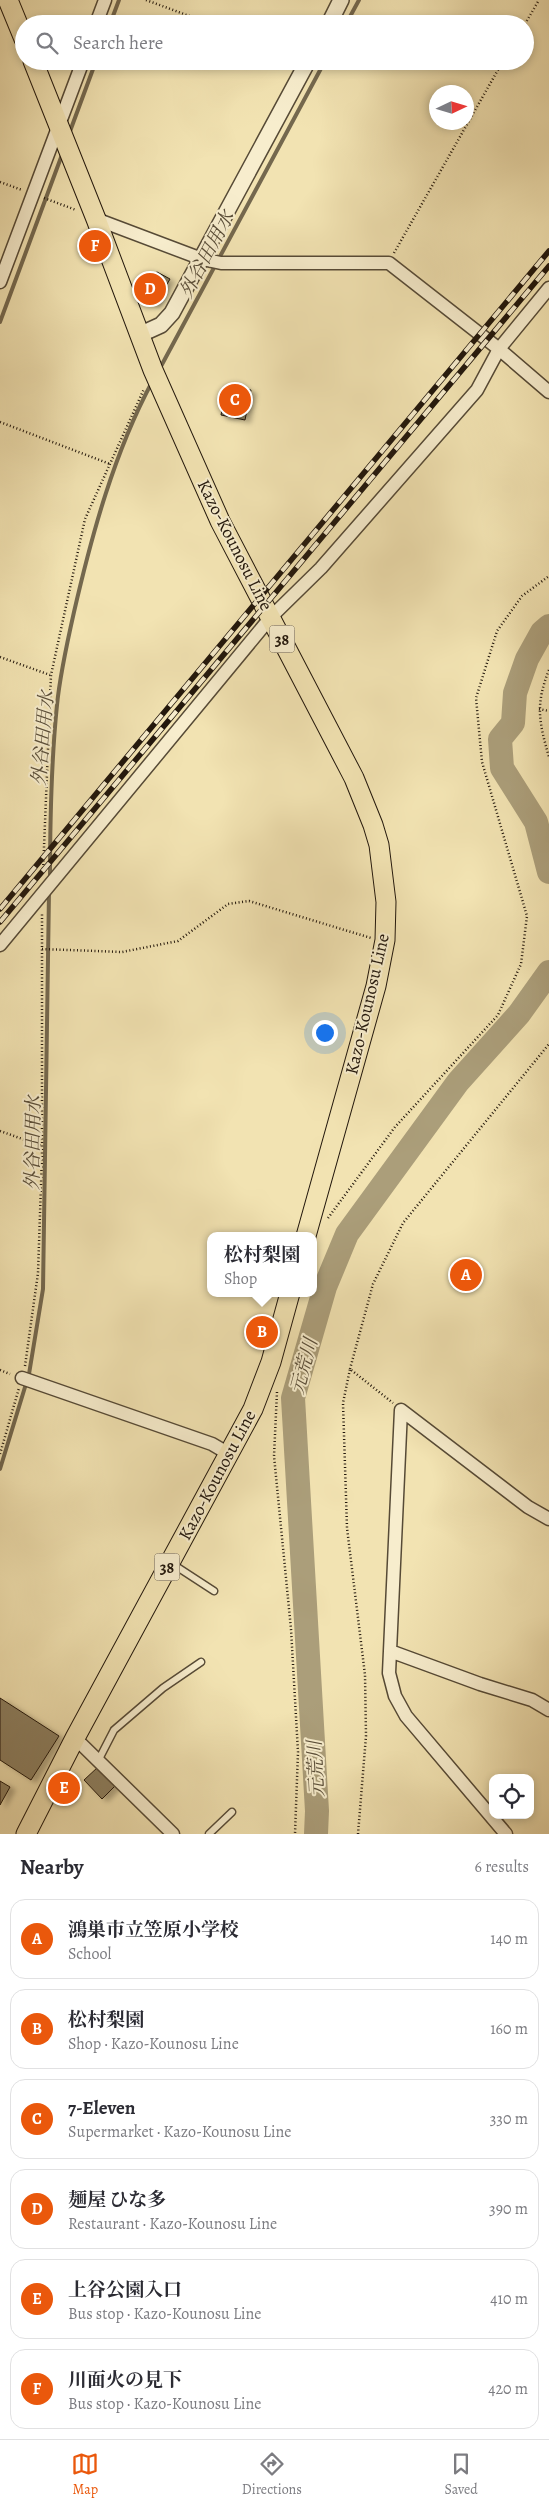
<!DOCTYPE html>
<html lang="en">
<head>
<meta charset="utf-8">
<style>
	body { margin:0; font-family:Alegreya,"Noto Serif JP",serif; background:#f7f7f7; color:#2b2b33 }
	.controls { position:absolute; right:15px; bottom:15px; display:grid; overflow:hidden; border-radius:10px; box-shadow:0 2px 8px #0003 }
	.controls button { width:45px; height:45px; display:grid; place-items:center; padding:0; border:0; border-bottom:1px solid #e1e1e2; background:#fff; color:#2b2b33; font:25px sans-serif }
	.compass { position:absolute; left:429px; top:85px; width:45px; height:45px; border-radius:50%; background:#fff; box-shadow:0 2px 8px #0003; rotate:86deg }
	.you { position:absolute; left:324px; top:1032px; width:18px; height:18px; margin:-12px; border:4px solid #fff; border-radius:50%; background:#1a73e8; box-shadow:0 0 0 8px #1a73e833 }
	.badge { display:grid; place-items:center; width:32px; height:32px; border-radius:50%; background:#ea580c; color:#fff; font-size:16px; font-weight:700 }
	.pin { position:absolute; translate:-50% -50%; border:2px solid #fff; box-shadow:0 1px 5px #0006 }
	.popup { position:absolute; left:207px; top:1232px; width:110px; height:65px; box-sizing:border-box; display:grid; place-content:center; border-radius:10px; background:#fff; filter:drop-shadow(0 1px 4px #0005); font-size:16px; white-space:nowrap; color:#7c7c81 }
	.popup b { font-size:19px; color:#2b2b33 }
	.popup::after { content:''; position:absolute; left:50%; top:100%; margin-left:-10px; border:10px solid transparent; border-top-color:#fff }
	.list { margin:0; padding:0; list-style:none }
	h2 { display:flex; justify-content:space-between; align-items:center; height:65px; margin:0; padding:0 20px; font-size:21px }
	h2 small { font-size:16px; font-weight:400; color:#7c7c81 }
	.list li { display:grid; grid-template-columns:32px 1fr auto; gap:15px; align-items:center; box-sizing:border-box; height:80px; margin:0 10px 10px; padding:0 10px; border:1px solid #e1e1e2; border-radius:15px }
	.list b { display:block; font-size:19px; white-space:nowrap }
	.list p { margin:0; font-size:16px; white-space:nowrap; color:#7c7c81 }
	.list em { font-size:16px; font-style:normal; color:#7c7c81 }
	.icon { flex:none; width:28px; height:28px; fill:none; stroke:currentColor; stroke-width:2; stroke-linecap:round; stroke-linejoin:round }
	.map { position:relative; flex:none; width:549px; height:1834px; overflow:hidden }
	.search { position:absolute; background:#fff; box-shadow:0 2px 8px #0003; left:15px; right:15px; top:15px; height:55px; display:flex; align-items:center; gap:12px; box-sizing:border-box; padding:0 18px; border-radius:28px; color:#7c7c81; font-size:19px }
	.sheet { height:605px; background:#fff }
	nav { display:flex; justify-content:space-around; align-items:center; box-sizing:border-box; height:70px; border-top:1px solid #e1e1e2; background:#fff; font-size:14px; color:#7c7c81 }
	nav a { display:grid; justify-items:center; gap:2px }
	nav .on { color:#ea580c }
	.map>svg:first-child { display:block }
</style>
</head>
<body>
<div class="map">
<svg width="549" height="1834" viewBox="0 0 549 1834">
	<defs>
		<filter id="shadow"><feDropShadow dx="5.5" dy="3" stdDeviation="2.5" flood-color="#0004"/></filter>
	</defs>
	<rect width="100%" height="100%" fill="#f2e3b2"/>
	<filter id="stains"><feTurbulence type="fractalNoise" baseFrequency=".004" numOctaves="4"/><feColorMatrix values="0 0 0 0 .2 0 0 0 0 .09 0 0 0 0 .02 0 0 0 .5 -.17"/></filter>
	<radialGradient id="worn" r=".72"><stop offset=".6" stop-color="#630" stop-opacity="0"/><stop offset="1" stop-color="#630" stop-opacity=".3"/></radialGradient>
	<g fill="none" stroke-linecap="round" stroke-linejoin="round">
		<path stroke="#74684e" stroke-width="4" d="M110 24 119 0
			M346 24 359 0
			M69 134 96 61
			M0 322 63 152
			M159 370 325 61
			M50 880C50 821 51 763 57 705 60 674 67 643 74 612 92 534 114 453 152 382
			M0 1469 29 1374 43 1289 49 892"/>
		<path stroke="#ab9e7a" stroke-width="24" d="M549 626 542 632 527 659 515 693 513 723 500 739 502 768 536 822 549 872
			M316 1834 317 1811 293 1398 325 1287 347 1234 458 1082 519 1014 549 972"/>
	</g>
	<path fill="#8e8162" stroke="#22170c" filter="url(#shadow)" d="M157 272 170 279 155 305 150 303 144 289 145 283 150 276Z
		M227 385 251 390 245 420 221 415Z
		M0 1698 59 1736 31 1780 0 1760Z
		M98 1767 116 1785 102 1799 84 1780Z
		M0 1781 10 1787 0 1805Z"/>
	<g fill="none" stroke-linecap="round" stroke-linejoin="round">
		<defs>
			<path id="service" d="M171 1563 214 1591
				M98 1761 114 1730 163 1688 201 1662
				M209 1834 232 1812"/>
			<path id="minor" d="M96 24 105 0
				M96 219 202 259 221 263H389L499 349 549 392
				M0 282 83 61
				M0 945 271 617 321 568 477 390 499 349 549 288
				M22 1378 212 1444 229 1454
				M390 1651 480 1684 532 1700 549 1710
				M75 1738 173 1834
				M506 1834 406 1716 395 1696 389 1673 401 1410 528 1507 549 1519"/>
			<path id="tertiary" d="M329 24 341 0
				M139 335 161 325 172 313 308 61"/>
			<path id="primary" d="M8 0 24 39
				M33 61 96 219 153 370 220 521 354 778 373 825 379 845 386 902 385 940 376 986 306 1236
				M26 1834 75 1738 253 1409 271 1362 290 1293"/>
		</defs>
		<use href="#service" stroke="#564a36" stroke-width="9"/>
		<use href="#minor" stroke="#564a36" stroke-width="15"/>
		<use href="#tertiary" stroke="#564a36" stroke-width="18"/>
		<use href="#primary" stroke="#22170c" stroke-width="21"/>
		<path stroke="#22170c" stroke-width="2.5" stroke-dasharray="1 2.5" stroke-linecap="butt" d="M146 0 211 24
			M525 24 539 0
			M0 182 22 190
			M44 198 76 210
			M394 253 503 61
			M0 422 110 464
			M0 657 50 675
			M549 670C535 705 539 722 549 757
			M539 709 549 711
			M43 872 51 675 85 519 144 389
			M42 949 122 952 178 941 228 904 249 901 371 938
			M0 1131 42 1146
			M328 1218 395 1127 498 1015 521 964 527 916 482 762 476 698 497 631 522 596 549 576
			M25 1366 38 1273 42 1155V913
			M350 1369 373 1284 403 1223 549 1044
			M0 1370 10 1374
			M277 1392 274 1456 291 1629 298 1752 295 1834
			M0 1454 19 1388
			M358 1834 366 1736 365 1675 347 1528 343 1403 350 1369 393 1403"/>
		<use href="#service" stroke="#f7edcd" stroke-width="6"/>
		<use href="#minor" stroke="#f7edcd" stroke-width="12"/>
		<use href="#tertiary" stroke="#f7edcd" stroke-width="15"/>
		<use href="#primary" stroke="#f2e3b2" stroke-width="19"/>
		<defs>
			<path id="rail" d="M0 909 549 251
				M0 922 549 266"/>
		</defs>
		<use href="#rail" stroke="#22170c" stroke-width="5.5"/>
		<use href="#rail" stroke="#f7edcd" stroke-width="4" stroke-dasharray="11" stroke-linecap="butt"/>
	</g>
	<g text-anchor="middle" stroke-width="4" stroke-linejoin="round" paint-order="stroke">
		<g fill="#f7edcd" stroke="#625746" stroke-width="1">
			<rect x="269.5" y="625.5" width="25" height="27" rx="4"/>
			<rect x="154.5" y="1553.5" width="25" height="27" rx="4"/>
		</g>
		<g font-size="16" font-weight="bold" fill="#22170c">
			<text x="282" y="645">38</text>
			<text x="167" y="1573">38</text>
		</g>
		<g font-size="18" fill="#22170c" stroke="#f7edcd">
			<text transform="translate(235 545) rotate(63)" y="6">Kazo-Kounosu Line</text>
			<text transform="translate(367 1004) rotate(-77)" y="6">Kazo-Kounosu Line</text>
			<text transform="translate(217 1475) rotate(-62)" y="6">Kazo-Kounosu Line</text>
		</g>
		<g font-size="19" font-style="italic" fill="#594d38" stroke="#f7edcd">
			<text transform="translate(206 254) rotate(-62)" y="7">外谷田用水</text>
			<text transform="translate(42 738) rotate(-85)" y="7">外谷田用水</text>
			<text transform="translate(32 1143) rotate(-89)" y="7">外谷田用水</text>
			<text transform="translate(303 1366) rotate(-75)" y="7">元荒川</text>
			<text transform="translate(315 1769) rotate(-93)" y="7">元荒川</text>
		</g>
	</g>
	<rect width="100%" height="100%" filter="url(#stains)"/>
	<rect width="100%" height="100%" fill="url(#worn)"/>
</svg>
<div class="controls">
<button><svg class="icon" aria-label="locate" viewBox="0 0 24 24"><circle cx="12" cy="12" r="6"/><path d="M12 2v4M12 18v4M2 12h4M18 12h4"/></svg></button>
</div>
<svg class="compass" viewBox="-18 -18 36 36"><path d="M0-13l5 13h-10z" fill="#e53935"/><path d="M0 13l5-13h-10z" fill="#7c7c81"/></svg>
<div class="you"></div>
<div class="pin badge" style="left:466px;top:1275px">A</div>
<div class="pin badge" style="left:262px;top:1332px">B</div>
<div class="popup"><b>松村梨園</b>Shop</div>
<div class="pin badge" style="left:235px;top:400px">C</div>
<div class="pin badge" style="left:150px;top:289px">D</div>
<div class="pin badge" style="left:64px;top:1788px">E</div>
<div class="pin badge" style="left:95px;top:246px">F</div>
<div class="search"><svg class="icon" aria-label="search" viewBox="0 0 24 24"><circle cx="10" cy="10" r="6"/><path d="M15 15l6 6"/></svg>Search here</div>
</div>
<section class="sheet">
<h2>Nearby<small>6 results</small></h2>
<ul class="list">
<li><span class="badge">A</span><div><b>鴻巣市立笠原小学校</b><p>School</p></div><em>140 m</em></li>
<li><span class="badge">B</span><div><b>松村梨園</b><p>Shop · Kazo-Kounosu Line</p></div><em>160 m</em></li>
<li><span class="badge">C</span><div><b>7-Eleven</b><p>Supermarket · Kazo-Kounosu Line</p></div><em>330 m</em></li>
<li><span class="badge">D</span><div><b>麺屋 ひな多</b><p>Restaurant · Kazo-Kounosu Line</p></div><em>390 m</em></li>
<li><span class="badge">E</span><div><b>上谷公園入口</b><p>Bus stop · Kazo-Kounosu Line</p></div><em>410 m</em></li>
<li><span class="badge">F</span><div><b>川面火の見下</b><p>Bus stop · Kazo-Kounosu Line</p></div><em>420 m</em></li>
</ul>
</section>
<nav>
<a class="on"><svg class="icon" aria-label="map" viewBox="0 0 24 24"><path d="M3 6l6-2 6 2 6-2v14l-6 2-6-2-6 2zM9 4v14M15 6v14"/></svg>Map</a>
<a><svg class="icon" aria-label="directions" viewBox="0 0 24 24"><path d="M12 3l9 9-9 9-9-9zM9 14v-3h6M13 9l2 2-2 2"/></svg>Directions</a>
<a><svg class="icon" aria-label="saved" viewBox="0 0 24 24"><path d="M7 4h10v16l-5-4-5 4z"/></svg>Saved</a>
</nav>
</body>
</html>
